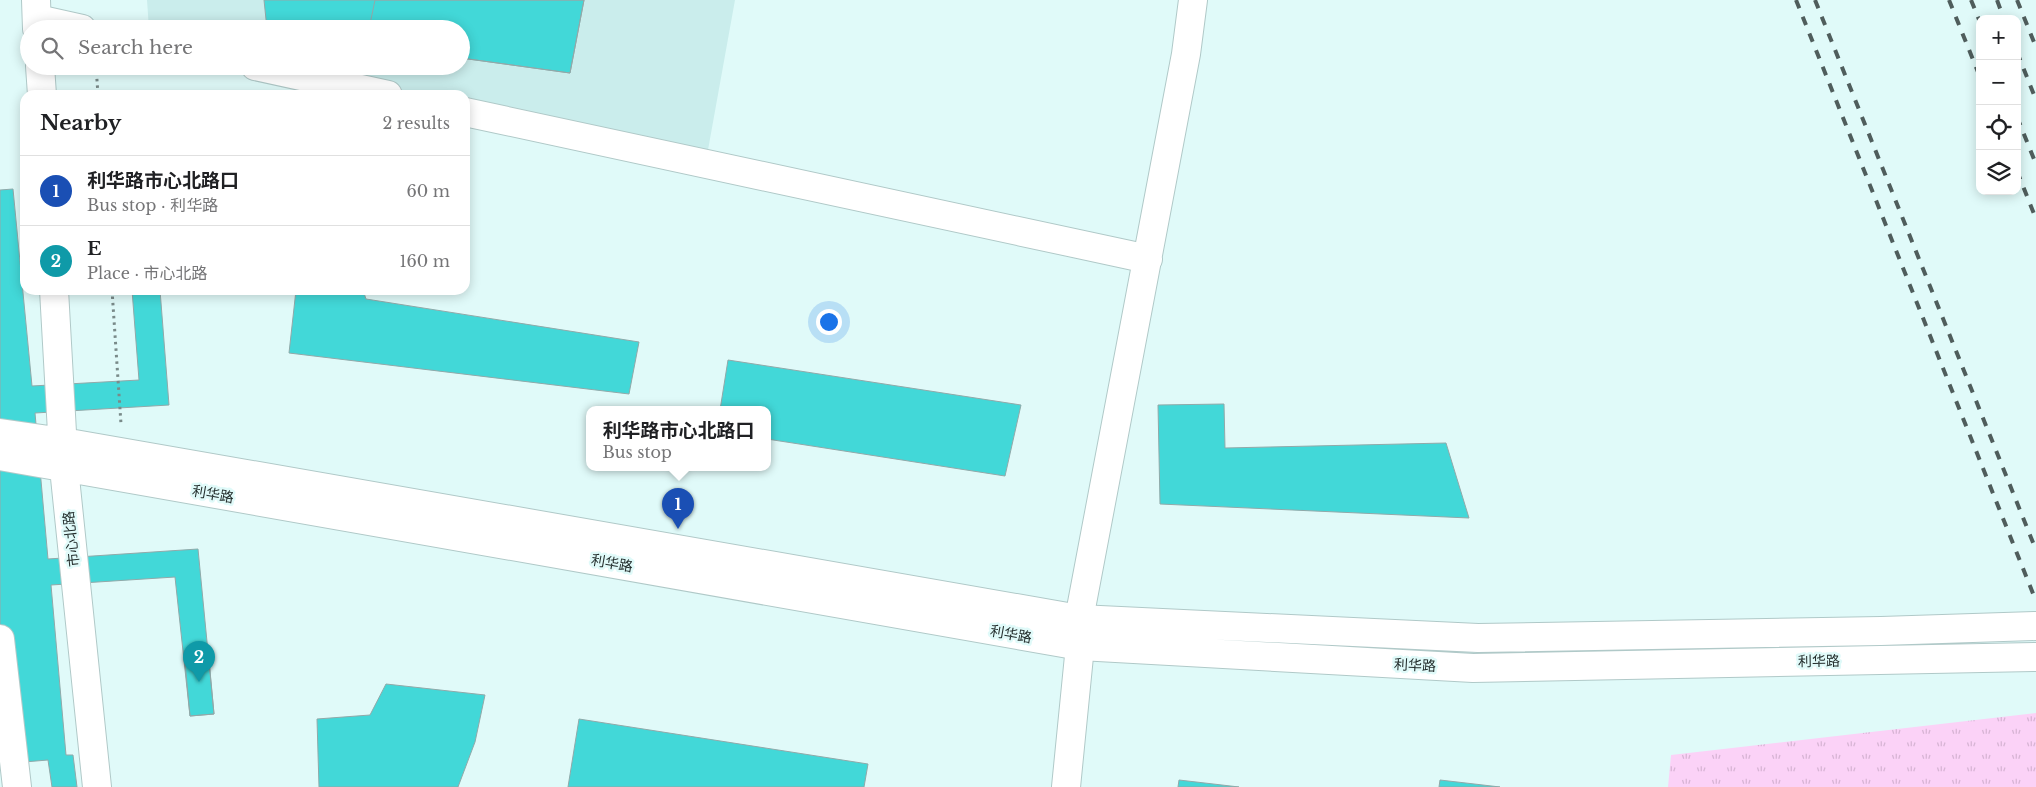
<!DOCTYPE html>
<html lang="en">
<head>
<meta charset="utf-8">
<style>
	body { margin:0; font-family:"Libre Baskerville","Noto Sans SC",serif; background:#f6f6f6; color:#202124 }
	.controls { position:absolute; right:15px; top:15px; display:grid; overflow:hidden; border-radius:10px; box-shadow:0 2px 12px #0003 }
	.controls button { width:45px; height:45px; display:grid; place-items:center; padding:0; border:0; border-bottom:1px solid #e0e0e0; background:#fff; color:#202124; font:25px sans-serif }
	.you { position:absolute; left:828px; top:321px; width:18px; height:18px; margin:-12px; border:4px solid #fff; border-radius:50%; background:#1a73e8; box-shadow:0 0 0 8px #1a73e833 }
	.badge { display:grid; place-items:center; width:32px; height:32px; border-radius:50%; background:#0b8043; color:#fff; font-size:16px; font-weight:700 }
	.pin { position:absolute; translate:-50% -41px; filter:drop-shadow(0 1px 2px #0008) }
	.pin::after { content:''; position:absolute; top:26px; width:18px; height:15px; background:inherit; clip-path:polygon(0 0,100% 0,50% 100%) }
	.popup { position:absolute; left:586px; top:406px; width:185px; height:65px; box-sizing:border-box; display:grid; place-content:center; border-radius:10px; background:#fff; filter:drop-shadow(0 1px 4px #0005); font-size:16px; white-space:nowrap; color:#757577 }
	.popup b { font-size:19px; color:#202124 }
	.popup::after { content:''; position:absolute; left:50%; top:100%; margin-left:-10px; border:10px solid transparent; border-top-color:#fff }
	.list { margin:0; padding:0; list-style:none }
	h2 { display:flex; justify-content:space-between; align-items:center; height:65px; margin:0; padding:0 20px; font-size:21px }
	h2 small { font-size:16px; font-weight:400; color:#757577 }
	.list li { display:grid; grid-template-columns:32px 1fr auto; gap:15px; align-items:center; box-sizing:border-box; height:70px; padding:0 20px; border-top:1px solid #e0e0e0 }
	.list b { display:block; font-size:19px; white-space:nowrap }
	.list p { margin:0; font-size:16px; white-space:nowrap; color:#757577 }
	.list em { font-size:16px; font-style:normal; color:#757577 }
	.icon { flex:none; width:28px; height:28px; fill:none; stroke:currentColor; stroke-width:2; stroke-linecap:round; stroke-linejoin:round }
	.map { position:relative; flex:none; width:2036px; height:787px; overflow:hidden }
	.search { position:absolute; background:#fff; box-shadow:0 2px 12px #0003; left:20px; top:20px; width:450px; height:55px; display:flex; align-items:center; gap:12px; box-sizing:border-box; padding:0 18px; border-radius:28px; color:#757577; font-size:19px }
	.panel { position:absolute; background:#fff; box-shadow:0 2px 12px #0003; left:20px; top:90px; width:450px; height:205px; border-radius:15px }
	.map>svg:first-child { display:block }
</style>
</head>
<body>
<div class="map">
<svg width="2036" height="787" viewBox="0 0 2036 787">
	<defs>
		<pattern id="grass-tufts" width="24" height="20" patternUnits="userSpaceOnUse" patternTransform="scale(1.25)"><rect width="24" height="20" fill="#fbd2f7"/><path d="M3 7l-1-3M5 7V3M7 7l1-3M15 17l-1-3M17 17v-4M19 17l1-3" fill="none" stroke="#d7b4d4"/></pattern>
	</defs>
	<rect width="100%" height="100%" fill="#e0faf9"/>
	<path fill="#caedec" d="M147 0H735L706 161 465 107V95H411L282 66H461V29H149Z"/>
	<path fill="url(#grass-tufts)" d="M2036 713V787H1668L1671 755Z"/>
	<path fill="#42d8d8" stroke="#91a9a9" d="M264 0H584L570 73 461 58V29H267Z
		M375 0H584L570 73 461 58V29H369Z
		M13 189 32 386 139 380 132 290H160L169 405 35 413 48 559 198 549 214 714 190 716 175 577 51 585 66 755H73L77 787H52L48 760 0 764V190Z
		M296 290H363L366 299 639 342 629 394 289 353Z
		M728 360 1021 405 1005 476 767 439V410H720Z
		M1224 404 1225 448 1446 443 1469 518 1160 504 1158 405Z
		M208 649 214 714 190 716 184 651Z
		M386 684 485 695 475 742 458 787H319L317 719 370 715Z
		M579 719 868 764 864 787H568Z
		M1179 780 1239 787H1178Z
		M1440 780 1500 787H1439Z"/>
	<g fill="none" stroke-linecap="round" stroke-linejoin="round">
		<defs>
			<path id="minor" d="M37 19 82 29
				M255 66 388 95
				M465 112 1148 259
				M1066 787 1080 646 1079 619 1186 54 1193 0"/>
			<path id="major" d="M36 0 37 29
				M40 66 42 95
				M54 290 64 468 97 787
				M0 433 63 442 1079 619 1478 638 1881 631 2036 626
				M0 456 1080 646 1473 668 2036 657
				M0 639 17 787"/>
		</defs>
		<use href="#minor" stroke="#b0c9c8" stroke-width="30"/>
		<use href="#major" stroke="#b0c9c8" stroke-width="30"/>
		<path stroke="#798a89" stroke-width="3" stroke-dasharray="2.5 4" stroke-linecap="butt" d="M96 66 98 95
			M112 290 121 424"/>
		<use href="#minor" stroke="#fff" stroke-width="28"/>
		<use href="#major" stroke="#fff" stroke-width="28"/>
		<path stroke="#4f5d5c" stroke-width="4" stroke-dasharray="9 9" stroke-linecap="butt" d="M1796 0 2036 601
			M1815 0 2036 550
			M1949 0 1980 77
			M1971 0 1980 22
			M1997 0 2004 19
			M2017 0 2036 47
			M2017 52 2036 100
			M2017 117 2036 164
			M2017 171 2036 219"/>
	</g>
	<g text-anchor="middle" stroke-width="5" stroke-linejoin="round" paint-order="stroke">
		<g font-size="14" fill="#222c2b" stroke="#e0faf9">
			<text transform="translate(213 494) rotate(10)" y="5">利华路</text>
			<text transform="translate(71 539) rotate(-96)" y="5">市心北路</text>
			<text transform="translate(612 563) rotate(10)" y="5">利华路</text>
			<text transform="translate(1011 634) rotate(10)" y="5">利华路</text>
			<text transform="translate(1819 661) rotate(-1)" y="5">利华路</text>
			<text transform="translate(1415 665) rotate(3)" y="5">利华路</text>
		</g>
	</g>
</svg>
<div class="controls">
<button>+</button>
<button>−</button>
<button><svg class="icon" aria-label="locate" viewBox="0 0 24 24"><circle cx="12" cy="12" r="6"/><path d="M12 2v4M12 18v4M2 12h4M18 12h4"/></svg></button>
<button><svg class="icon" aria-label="layers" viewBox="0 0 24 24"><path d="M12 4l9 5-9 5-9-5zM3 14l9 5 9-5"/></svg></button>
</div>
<div class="you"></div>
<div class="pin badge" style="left:678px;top:529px;background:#1a4fb4">1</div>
<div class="popup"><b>利华路市心北路口</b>Bus stop</div>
<div class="pin badge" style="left:199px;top:682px;background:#0f9aa8">2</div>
<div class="search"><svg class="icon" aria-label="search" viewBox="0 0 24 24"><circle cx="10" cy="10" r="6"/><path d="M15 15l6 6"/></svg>Search here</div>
<section class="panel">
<h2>Nearby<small>2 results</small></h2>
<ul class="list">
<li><span class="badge" style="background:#1a4fb4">1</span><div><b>利华路市心北路口</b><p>Bus stop · 利华路</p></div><em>60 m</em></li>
<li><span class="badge" style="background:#0f9aa8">2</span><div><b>E</b><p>Place · 市心北路</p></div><em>160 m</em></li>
</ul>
</section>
</div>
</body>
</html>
